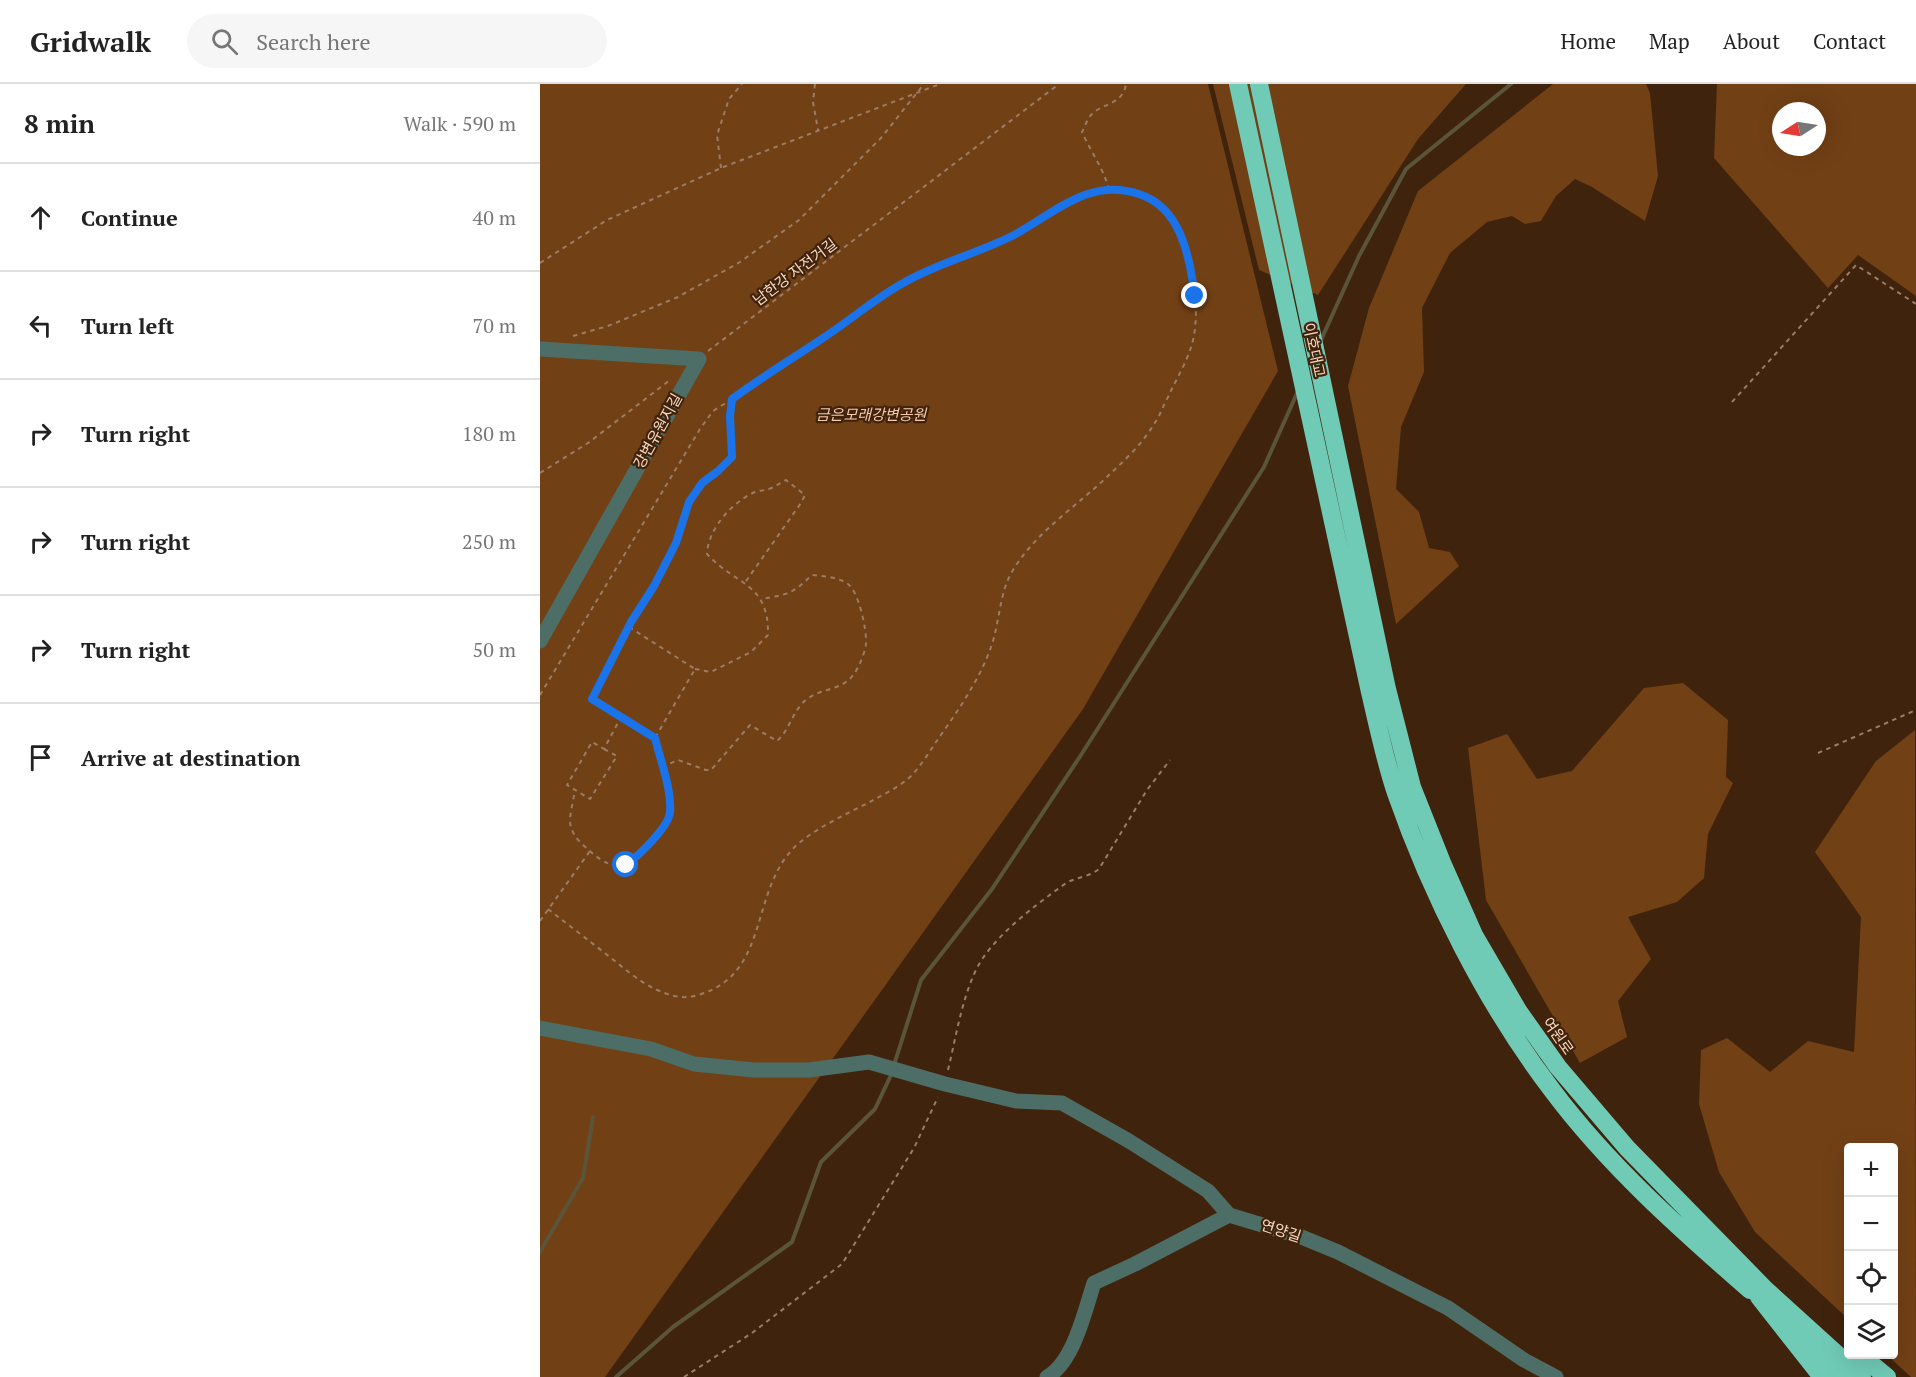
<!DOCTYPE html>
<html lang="en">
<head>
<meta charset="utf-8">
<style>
	body { margin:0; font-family:"PT Serif","Noto Sans KR",serif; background:#f6f6f6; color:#222 }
	.controls { position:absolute; right:18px; bottom:18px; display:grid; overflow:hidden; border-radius:6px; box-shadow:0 6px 24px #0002 }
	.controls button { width:54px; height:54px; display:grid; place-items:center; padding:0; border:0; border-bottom:2px solid #e0e0e0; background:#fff; color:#222; font:30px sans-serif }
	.compass { position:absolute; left:1232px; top:18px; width:54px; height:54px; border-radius:50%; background:#fff; box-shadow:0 6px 24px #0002; rotate:258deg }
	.stop { position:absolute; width:18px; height:18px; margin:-14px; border:4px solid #1a73e8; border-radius:50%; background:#fff }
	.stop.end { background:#1a73e8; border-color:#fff; box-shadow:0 2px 6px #0008 }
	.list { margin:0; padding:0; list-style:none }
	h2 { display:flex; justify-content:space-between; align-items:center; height:78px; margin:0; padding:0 24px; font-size:26px }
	h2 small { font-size:20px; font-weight:400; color:#767676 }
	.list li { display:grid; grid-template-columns:39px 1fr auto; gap:18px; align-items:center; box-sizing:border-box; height:108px; padding:0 24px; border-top:2px solid #e0e0e0 }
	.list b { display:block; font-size:22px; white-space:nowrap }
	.list em { font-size:20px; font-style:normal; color:#767676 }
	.icon { flex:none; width:33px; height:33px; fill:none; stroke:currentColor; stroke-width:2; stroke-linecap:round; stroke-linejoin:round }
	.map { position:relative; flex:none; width:1376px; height:1293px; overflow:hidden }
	header { display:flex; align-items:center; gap:36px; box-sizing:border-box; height:84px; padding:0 30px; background:#fff; border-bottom:2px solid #e0e0e0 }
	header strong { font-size:28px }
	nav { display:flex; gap:33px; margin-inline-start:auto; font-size:21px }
	.search { width:420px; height:54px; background:#f6f6f6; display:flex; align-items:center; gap:15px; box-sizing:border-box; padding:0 21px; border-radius:33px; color:#767676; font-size:22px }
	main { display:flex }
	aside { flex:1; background:#fff }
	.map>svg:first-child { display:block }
</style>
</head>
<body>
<header>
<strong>Gridwalk</strong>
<div class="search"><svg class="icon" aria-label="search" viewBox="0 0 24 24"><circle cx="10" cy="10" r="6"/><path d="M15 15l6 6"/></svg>Search here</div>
<nav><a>Home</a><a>Map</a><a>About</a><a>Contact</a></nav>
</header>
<main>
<aside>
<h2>8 min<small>Walk · 590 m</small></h2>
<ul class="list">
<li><svg class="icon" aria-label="ahead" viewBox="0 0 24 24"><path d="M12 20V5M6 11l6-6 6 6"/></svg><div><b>Continue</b></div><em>40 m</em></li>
<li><svg class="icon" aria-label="left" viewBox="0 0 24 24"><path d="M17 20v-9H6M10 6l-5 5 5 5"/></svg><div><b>Turn left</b></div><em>70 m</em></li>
<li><svg class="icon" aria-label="right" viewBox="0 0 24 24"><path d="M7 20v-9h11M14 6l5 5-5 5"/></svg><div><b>Turn right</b></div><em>180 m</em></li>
<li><svg class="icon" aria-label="right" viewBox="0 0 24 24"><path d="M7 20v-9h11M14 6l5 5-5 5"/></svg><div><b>Turn right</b></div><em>250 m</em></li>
<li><svg class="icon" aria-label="right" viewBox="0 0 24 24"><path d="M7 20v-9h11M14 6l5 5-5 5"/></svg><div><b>Turn right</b></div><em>50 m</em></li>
<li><svg class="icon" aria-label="arrive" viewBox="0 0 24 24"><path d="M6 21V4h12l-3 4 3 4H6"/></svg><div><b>Arrive at destination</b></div></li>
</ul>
</aside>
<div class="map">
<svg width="1376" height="1293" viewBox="0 0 1376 1293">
	<rect width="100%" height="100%" fill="#40230c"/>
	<path fill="#724015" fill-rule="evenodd" d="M0 0H668L738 287 543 625 65 1293H0Z
		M673 0H926L878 55 778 211 719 186Z
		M1013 0H1106L1110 9 1118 92 1105 137 1052 103 1035 95 1016 112 1001 137 985 140 972 132 947 138 910 169 882 224 884 288 861 343 856 405 879 428 889 464 910 468 919 482 856 540 808 302 829 224 878 107Z
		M1177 0H1376V212L1318 171 1288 204 1174 74ZM1241 27H1277V63H1241Z
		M1143 599 1188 636 1186 693 1193 699 1168 750 1164 794 1137 818 1088 833 1111 875 1078 917 1087 953 1040 979 946 816 928 664 967 650 997 695 1032 687 1104 604Z
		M1375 646 1376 1293H1371L1347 1271 1354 1270V1064H1308V1235L1215 1148 1179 1088 1159 1020 1161 966 1187 954 1230 988 1268 957 1314 968 1321 833 1275 768 1336 677Z"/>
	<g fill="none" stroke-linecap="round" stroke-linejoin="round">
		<path stroke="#5a543a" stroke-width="4" d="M781 256 819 172 866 85 971 0
			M354 981 381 896 452 805 541 671 724 383 758 307
			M0 1168 43 1094 53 1033
			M76 1293 133 1243 252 1158 281 1078 335 1025 352 989"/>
		<path stroke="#9b7c66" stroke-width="2" stroke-dasharray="4.5 4.5" stroke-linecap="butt" d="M275 0 273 18 278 46
			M181 84 177 51 189 15 202 0
			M0 179 67 136 181 84 400 0
			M33 252 68 242 138 213 200 178 259 136 341 54 384 0
			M168 267 519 0
			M1192 318 1316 181 1376 220
			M0 389 48 359 130 296
			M89 543 155 585 115 654
			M155 585 171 588 211 568 228 551C229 498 196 502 167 470 168 445 192 418 215 408 219 406 224 407 229 405 235 403 240 399 246 396L265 411 261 419 204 500
			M0 611 160 345 173 327 192 315
			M64 665 77 672 50 715 27 701 52 658 64 665 81 633
			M1278 669 1376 626
			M122 683 138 676 166 686H171L210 641 237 657C251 645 253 623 270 613 284 604 303 606 314 590 319 583 325 569 326 560 327 547 319 508 308 500 298 493 283 492 272 491 251 511 248 510 221 515
			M34 711C33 720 28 735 31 743 34 754 43 761 51 768 78 792 90 780 111 757 117 750 127 740 130 731 135 718 119 670 115 654L52 615 91 538 114 502 136 459 149 418 162 399 178 387 192 373 190 332 192 315 295 246 329 220 364 198 383 188 438 169 474 151 530 116 549 109 569 105C563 84 551 68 542 48 545 43 547 35 551 31 562 19 583 21 586 0
			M8 825C27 840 47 855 66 870 84 884 101 900 122 908 134 913 146 915 158 911 235 889 206 798 264 755 283 741 306 730 328 719 342 711 358 704 370 693 380 683 388 670 396 658 417 628 442 593 453 557 460 533 460 507 473 486 497 447 537 422 569 391 585 376 603 359 614 340 620 332 623 322 628 313 638 291 653 269 655 244 658 220 653 195 647 171 634 124 618 112 570 105
			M0 837 50 767
			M408 986C416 953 421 919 435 888 450 855 493 823 522 802 533 793 548 794 559 785L607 706 630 676
			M144 1293 212 1249 302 1180 374 1064 398 1013"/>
		<path stroke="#4c6e66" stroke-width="15" d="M0 265 159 275 0 557
			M0 944 111 965 154 980 214 986H269L329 978 405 1000 476 1017 522 1019 589 1057 668 1107 689 1131
			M507 1293C534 1278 545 1226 554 1199L595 1180 689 1131 759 1152 798 1168 908 1224 984 1276 1016 1293"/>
		<path stroke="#70cbb6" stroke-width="18" d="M698 0 830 608C838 642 845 677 856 709 891 810 947 921 1012 1006 1068 1081 1140 1145 1210 1206
			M719 0 847 605 872 703 903 781 934 851 979 928 1018 983 1087 1064 1226 1206 1322 1293
			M1219 1213 1282 1293
			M1245 1240 1302 1293
			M1319 1270 1347 1293"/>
	</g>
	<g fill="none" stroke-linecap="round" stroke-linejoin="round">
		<path stroke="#1a73e8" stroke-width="8" d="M86 781C98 772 129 743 130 728 132 706 120 675 115 654L52 615 91 538 114 502 136 459 149 418 162 399 178 387 192 373 190 332 192 315C222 293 255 273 286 252 313 234 337 213 365 198 400 178 439 169 474 151 515 129 549 93 599 110 642 124 649 173 655 212"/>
	</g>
	<g text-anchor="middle" stroke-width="4.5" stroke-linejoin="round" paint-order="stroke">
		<g font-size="15" fill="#f8d8c2" stroke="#40230c">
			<text transform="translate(255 188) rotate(-37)" y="5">남한강 자전거길</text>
			<text transform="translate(774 266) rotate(78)" y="5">이호대교</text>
			<text transform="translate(118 347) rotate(-61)" y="5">강변유원지길</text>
			<text transform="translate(1018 952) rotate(55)" y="5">여원로</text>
			<text transform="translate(741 1147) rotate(18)" y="5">연양길</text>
		</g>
		<g font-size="15" font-style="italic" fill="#f5c9aa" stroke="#40230c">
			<text x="331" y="336">금은모래강변공원</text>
		</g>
	</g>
</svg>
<div class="controls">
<button>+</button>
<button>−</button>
<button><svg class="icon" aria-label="locate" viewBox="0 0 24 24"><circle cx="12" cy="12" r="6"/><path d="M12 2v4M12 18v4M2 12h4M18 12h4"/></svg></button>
<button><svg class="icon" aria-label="layers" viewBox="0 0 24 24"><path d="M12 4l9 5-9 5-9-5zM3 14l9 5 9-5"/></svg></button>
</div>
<svg class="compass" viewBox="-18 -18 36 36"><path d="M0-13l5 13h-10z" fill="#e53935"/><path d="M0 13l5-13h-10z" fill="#767676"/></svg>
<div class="stop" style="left:86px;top:781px"></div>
<div class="stop end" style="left:655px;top:212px"></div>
</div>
</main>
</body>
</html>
